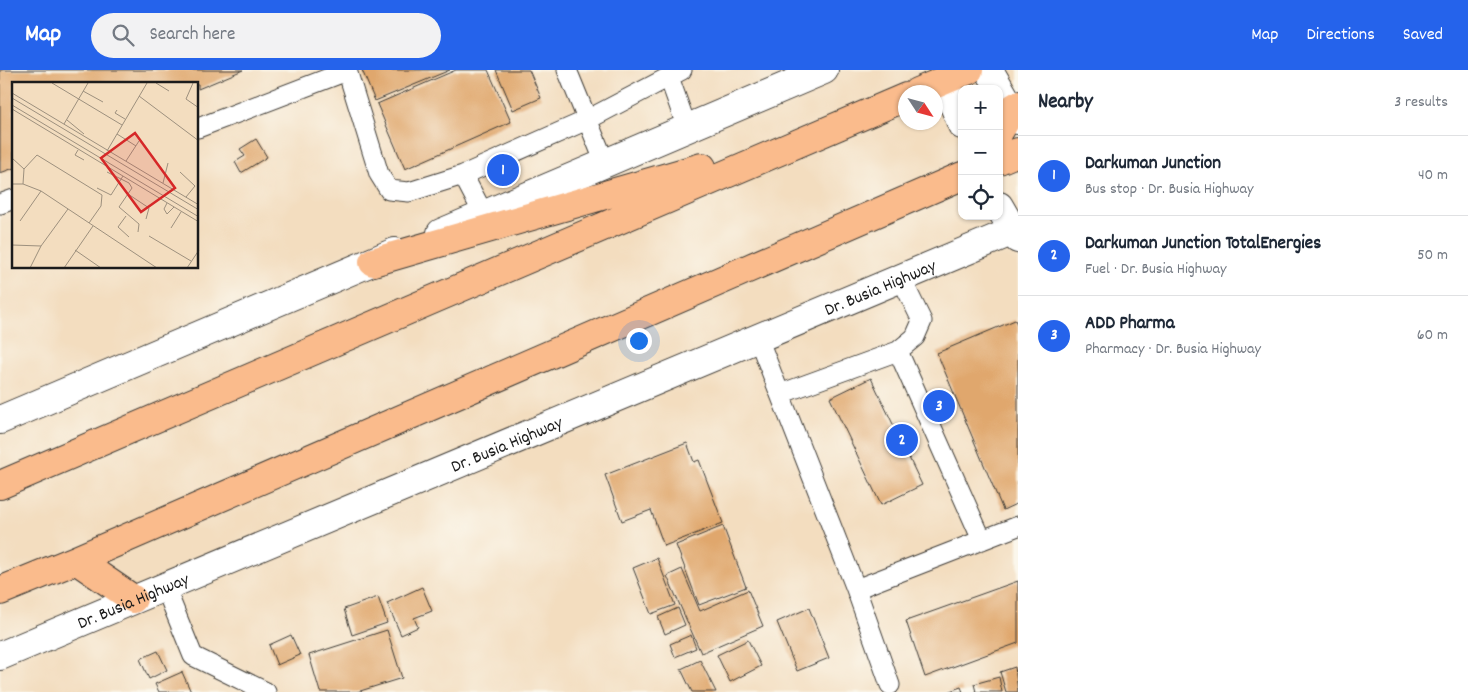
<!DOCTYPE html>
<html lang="en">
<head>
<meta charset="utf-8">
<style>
	body { margin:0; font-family:Dekko,sans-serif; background:#f2f2f3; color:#1f2937 }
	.controls { position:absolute; right:15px; top:15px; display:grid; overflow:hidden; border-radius:10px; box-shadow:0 1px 4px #0004 }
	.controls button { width:45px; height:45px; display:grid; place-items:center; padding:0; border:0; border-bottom:1px solid #e0e1e3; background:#fff; color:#1f2937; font:25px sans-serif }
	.compass { position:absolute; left:898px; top:15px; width:45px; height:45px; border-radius:50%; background:#fff; box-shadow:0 1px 4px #0004; rotate:126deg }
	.you { position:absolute; left:638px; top:270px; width:18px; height:18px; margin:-12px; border:4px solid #fff; border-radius:50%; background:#1a73e8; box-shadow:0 0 0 8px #1a73e833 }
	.badge { display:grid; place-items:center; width:32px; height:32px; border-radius:50%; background:#2563eb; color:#fff; font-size:16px; font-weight:700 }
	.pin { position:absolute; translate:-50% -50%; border:2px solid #fff; box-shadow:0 1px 5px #0006 }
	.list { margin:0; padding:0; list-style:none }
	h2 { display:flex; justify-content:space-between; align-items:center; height:65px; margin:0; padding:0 20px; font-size:21px }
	h2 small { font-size:16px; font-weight:400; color:#747a83 }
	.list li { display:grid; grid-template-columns:32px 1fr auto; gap:15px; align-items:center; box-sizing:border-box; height:80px; padding:0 20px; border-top:1px solid #e0e1e3 }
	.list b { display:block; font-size:19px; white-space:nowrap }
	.list p { margin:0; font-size:16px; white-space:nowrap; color:#747a83 }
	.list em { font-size:16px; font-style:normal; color:#747a83 }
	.icon { flex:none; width:28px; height:28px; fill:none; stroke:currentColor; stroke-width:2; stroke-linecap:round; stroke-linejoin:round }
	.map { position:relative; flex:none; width:1018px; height:622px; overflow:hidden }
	header { display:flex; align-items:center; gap:30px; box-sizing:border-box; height:70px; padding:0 25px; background:#2563eb; color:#fff }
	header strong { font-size:24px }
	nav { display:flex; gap:28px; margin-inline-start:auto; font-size:18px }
	.search { width:350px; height:45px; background:#f2f2f3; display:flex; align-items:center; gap:12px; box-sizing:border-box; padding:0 18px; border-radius:28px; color:#747a83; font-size:19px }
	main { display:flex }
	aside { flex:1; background:#fff }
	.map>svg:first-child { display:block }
</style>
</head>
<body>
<header>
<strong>Map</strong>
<div class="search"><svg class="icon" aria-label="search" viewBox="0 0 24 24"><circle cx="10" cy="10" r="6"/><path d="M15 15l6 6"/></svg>Search here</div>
<nav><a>Map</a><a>Directions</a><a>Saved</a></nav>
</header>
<main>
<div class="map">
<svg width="1018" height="622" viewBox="0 0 1018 622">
	<rect width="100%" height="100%" fill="#fbf7ec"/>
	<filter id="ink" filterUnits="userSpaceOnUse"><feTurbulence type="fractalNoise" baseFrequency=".02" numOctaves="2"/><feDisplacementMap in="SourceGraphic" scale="10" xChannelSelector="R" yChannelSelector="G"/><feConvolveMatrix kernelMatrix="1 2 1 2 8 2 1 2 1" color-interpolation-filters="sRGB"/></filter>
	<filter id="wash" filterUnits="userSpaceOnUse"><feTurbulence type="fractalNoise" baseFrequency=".0096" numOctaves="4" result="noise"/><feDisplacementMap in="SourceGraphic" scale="20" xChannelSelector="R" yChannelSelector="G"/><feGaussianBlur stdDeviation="1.12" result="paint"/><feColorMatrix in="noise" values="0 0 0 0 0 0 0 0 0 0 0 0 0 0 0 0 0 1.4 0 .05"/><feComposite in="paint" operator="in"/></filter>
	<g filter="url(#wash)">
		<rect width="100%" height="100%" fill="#f3ddbf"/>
		<g id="blocks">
			<path fill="#e0a76d" d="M0 0H243L198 19V14H14V98L0 103Z
				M362 0H450L375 31Z
				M456 0H488L511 52 405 99 377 34Z
				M496 0H529L541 28 513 40Z
				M256 69 267 87 241 103 235 92 245 86 240 79Z
				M1015 250 1018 256V433L1003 440 937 283Z
				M871 308 922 415 881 435 830 328Z
				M687 373 694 392 699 390 723 453 664 476 651 440 622 451 605 405Z
				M723 456 746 517 699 535 676 475Z
				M657 488 675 535 651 544 633 498Z
				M682 499 700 541 748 520 763 556 701 583 667 506Z
				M1018 511V573L925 607 906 551Z
				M422 517 432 541 414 548 418 557 401 565 387 533Z
				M378 527 387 553 352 565 344 539Z
				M678 538 685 555 665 564 658 547Z
				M809 538 829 588 797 601 777 552Z
				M387 560 402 608 357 622H320L309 585Z
				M291 565 300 585 277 595 269 575Z
				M691 565 696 578 675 587 670 574Z
				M748 570 761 596 730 612 717 585Z
				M158 581 167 600 149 609 140 589Z
				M700 590 716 622H692L681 599Z
				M1015 597 1018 622H1006L1000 602Z
				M182 602 191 622H159L155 614Z
				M999 607 1002 622H976L974 614Z
				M961 617 963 622H947Z"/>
		</g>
	</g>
	<g filter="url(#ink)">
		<use href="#blocks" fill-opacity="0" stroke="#3c3934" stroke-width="1"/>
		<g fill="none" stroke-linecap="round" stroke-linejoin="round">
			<defs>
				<path id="service" d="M347 0 379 104 389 120 409 122 463 105
					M567 0 605 93
					M669 7 687 58
					M198 58 347 1
					M0 134 14 129
					M484 145 463 105 587 50 682 0
					M758 268 856 519 890 615
					M898 281 982 470
					M780 324 898 281 915 267 922 251 901 208
					M165 517 193 586 266 622
					M856 519 1018 456"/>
				<g id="tertiary">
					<path d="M989 0 1018 50"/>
					<path d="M944 11 962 55"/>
					<path d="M999 136 1018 169"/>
					<path d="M441 163 824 0"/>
					<path d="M0 350 395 182"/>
					<path id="s1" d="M0 586 1018 159"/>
				</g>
				<path id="trunk" d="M917 22 969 0
					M999 62 1013 38 1018 35
					M999 90 1018 82
					M373 192 702 97
					M0 415 906 27
					M76 490 133 529
					M0 521 76 490 962 106"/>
			</defs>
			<use href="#service" stroke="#3c3934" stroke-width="21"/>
			<use href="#tertiary" stroke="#3c3934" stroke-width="30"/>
			<use href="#trunk" stroke="#3c3934" stroke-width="30"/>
			<use href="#service" stroke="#fff" stroke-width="19"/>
			<use href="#tertiary" stroke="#fff" stroke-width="28"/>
			<use href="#trunk" stroke="#fabb8c" stroke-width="28"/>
		</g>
	</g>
	<g text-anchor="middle" stroke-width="4" stroke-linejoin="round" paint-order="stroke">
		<g font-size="18" fill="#1c1c1c" stroke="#fbf7ec">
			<text dy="6" stroke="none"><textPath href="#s1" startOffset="954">Dr. Busia Highway</textPath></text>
			<text dy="6" stroke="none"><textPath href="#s1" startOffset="549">Dr. Busia Highway</textPath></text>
			<text dy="6" stroke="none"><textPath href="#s1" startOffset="144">Dr. Busia Highway</textPath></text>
		</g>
	</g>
	<g transform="translate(12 12)">
		<rect width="186" height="186" fill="#f3ddbf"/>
		<path fill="none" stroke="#9d907e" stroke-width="1" d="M40 1 110 43M144 1 157 9M181 1 174 17 187 26M71 9 91 20M0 11 187 123M127 14 187 59M0 16 187 128M0 23 187 135M0 27 187 140M105 28 103 31 113 37M55 38 72 52M52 42 76 1M105 52 124 64M66 68 63 73 72 78M95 69 135 1M0 76 12 87M114 79 127 59M95 90 117 101M168 90 183 104 174 115M117 101 120 106 107 125 127 142 126 150M151 101 156 81M0 102H11L29 109 145 186M11 102 12 87 25 73 90 113 89 124 77 141M85 106 99 113 111 94M116 112 137 126 134 137M155 121 152 127 155 132 162 125M114 134 106 145 117 155M8 139 29 109M159 146 169 130M137 154 179 179M0 163 29 164M63 168 89 186M18 186 29 164 56 127M52 186 81 144M175 186 187 168"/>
		<path fill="#d62828" fill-opacity="0.15" stroke="#d62828" stroke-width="2.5" d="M123 51 163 106 129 130 89 76Z"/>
		<rect width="186" height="186" fill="none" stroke="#1c1c1c" stroke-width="2.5"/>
	</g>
</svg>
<div class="controls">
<button>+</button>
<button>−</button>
<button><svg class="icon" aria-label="locate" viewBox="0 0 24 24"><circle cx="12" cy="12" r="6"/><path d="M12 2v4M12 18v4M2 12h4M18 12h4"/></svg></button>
</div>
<svg class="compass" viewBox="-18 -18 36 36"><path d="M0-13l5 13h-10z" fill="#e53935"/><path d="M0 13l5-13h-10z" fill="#747a83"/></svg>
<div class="you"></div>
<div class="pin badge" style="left:503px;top:100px">1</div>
<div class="pin badge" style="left:902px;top:370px">2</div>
<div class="pin badge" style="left:939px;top:336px">3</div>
</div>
<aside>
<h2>Nearby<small>3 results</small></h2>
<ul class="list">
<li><span class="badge">1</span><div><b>Darkuman Junction</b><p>Bus stop · Dr. Busia Highway</p></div><em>40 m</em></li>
<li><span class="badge">2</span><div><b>Darkuman Junction TotalEnergies</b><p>Fuel · Dr. Busia Highway</p></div><em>50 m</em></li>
<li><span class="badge">3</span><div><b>ADD Pharma</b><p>Pharmacy · Dr. Busia Highway</p></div><em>60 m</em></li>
</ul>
</aside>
</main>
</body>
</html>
